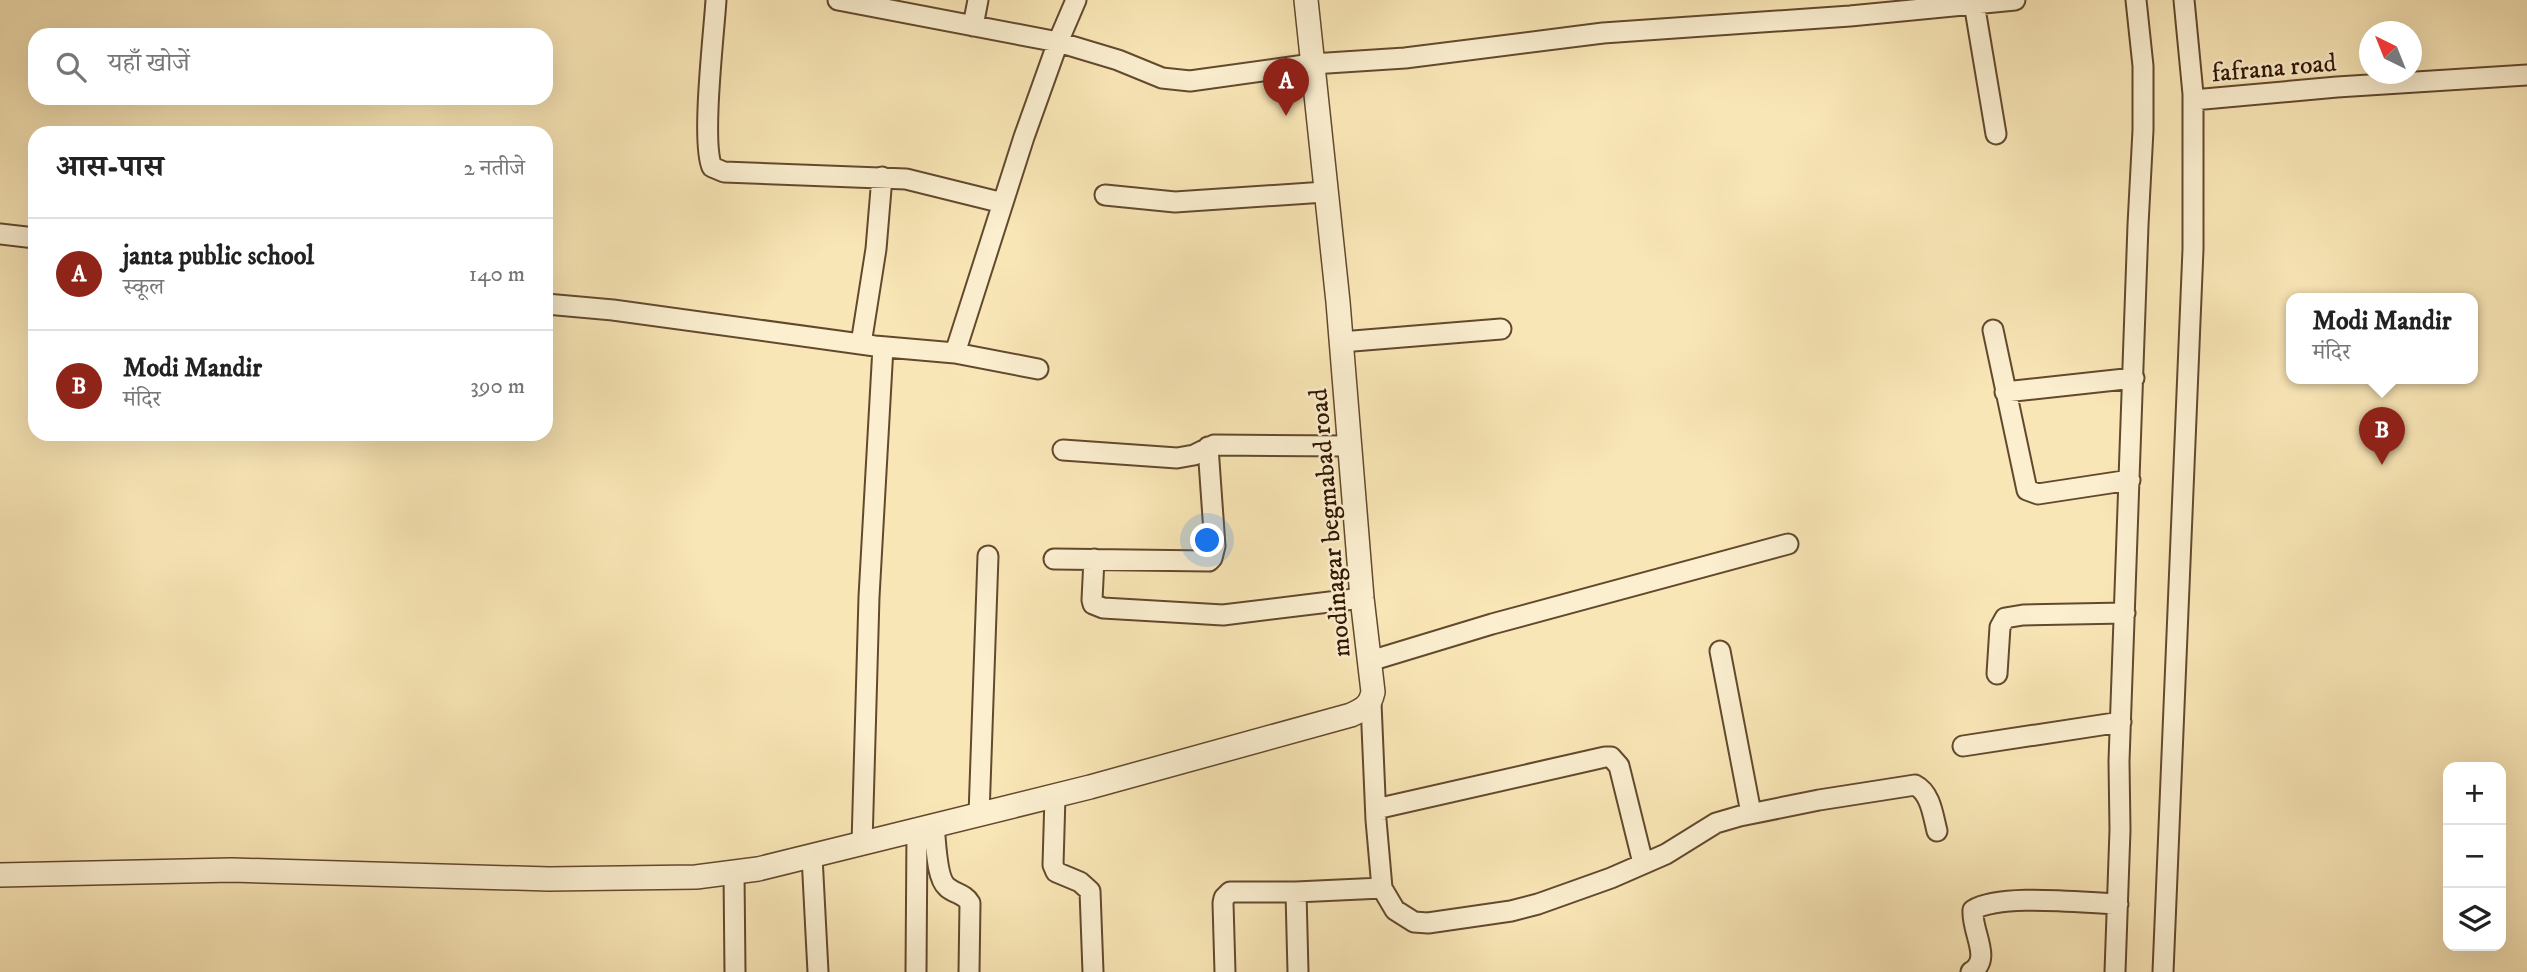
<!DOCTYPE html>
<html lang="hi">
<head>
<meta charset="utf-8">
<style>
	body { margin:0; font-family:"IM FELL DW Pica","Noto Serif Devanagari",serif; background:#f2f2f2; color:#222 }
	.controls { position:absolute; right:21px; bottom:21px; display:grid; overflow:hidden; border-radius:14px; box-shadow:0 7px 28px #0002 }
	.controls button { width:63px; height:63px; display:grid; place-items:center; padding:0; border:0; border-bottom:2px solid #e0e0e0; background:#fff; color:#222; font:35px sans-serif }
	.compass { position:absolute; left:2359px; top:21px; width:63px; height:63px; border-radius:50%; background:#fff; box-shadow:0 7px 28px #0002; rotate:317deg }
	.you { position:absolute; left:1208px; top:541px; width:24px; height:24px; margin:-18px; border:5px solid #fff; border-radius:50%; background:#1a73e8; box-shadow:0 0 0 10px #1a73e833 }
	.badge { display:grid; place-items:center; width:46px; height:46px; border-radius:50%; background:#8f2418; color:#fff; font-size:23px; font-weight:700 }
	.pin { position:absolute; translate:-50% -58px; filter:drop-shadow(0 2px 4px #0008) }
	.pin::after { content:''; position:absolute; top:37px; width:24px; height:21px; background:inherit; clip-path:polygon(0 0,100% 0,50% 100%) }
	.popup { position:absolute; left:2286px; top:293px; width:192px; height:91px; box-sizing:border-box; display:grid; place-content:center; border-radius:14px; background:#fff; filter:drop-shadow(0 2px 5px #0005); font-size:23px; white-space:nowrap; color:#767676 }
	.popup b { font-size:26px; color:#222 }
	.popup::after { content:''; position:absolute; left:50%; top:100%; margin-left:-14px; border:14px solid transparent; border-top-color:#fff }
	.list { margin:0; padding:0; list-style:none }
	h2 { display:flex; justify-content:space-between; align-items:center; height:91px; margin:0; padding:0 28px; font-size:30px }
	h2 small { font-size:23px; font-weight:400; color:#767676 }
	.list li { display:grid; grid-template-columns:46px 1fr auto; gap:21px; align-items:center; box-sizing:border-box; height:112px; padding:0 28px; border-top:2px solid #e0e0e0 }
	.list b { display:block; font-size:26px; white-space:nowrap }
	.list p { margin:0; font-size:23px; white-space:nowrap; color:#767676 }
	.list em { font-size:23px; font-style:normal; color:#767676 }
	.icon { flex:none; width:38px; height:38px; fill:none; stroke:currentColor; stroke-width:2; stroke-linecap:round; stroke-linejoin:round }
	.map { position:relative; flex:none; width:2527px; height:972px; overflow:hidden }
	.search { position:absolute; background:#fff; box-shadow:0 7px 28px #0002; left:28px; top:28px; width:525px; height:77px; display:flex; align-items:center; gap:18px; box-sizing:border-box; padding:0 24px; border-radius:21px; color:#767676; font-size:26px }
	.panel { position:absolute; background:#fff; box-shadow:0 7px 28px #0002; left:28px; top:126px; width:525px; height:315px; border-radius:21px }
	.map>svg:first-child { display:block }
</style>
</head>
<body>
<div class="map">
<svg width="2527" height="972" viewBox="0 0 2527 972">
	<rect width="100%" height="100%" fill="#f9e6b6"/>
	<filter id="stains"><feTurbulence type="fractalNoise" baseFrequency=".00286" numOctaves="4"/><feColorMatrix values="0 0 0 0 .2 0 0 0 0 .09 0 0 0 0 .02 0 0 0 .5 -.17"/></filter>
	<radialGradient id="worn" r=".72"><stop offset=".6" stop-color="#630" stop-opacity="0"/><stop offset="1" stop-color="#630" stop-opacity=".3"/></radialGradient>
	<g fill="none" stroke-linecap="round" stroke-linejoin="round">
		<defs>
			<path id="minor" d="M716 0C714 33 701 142 712 167L724 172 906 179 1003 203
				M838 0 1058 42 1118 60 1162 78 1190 81 1312 64 1405 58 1603 33 1850 16 2015 0
				M1974 3 1996 134
				M973 26 978 0
				M2193 100 2337 87 2527 75
				M1105 195 1175 202 1325 192
				M0 234 35 238
				M546 304 613 310 875 346 955 353 1038 369
				M1993 330 2027 490 2038 494 2130 480
				M1341 342 1501 329
				M861 344 876 249 882 177
				M955 353 1024 137 1058 42 1076 0
				M2005 392 2134 378
				M1063 450 1177 458 1194 455 1214 445 1349 446
				M1054 559 1209 561 1212 558 1215 546 1208 447
				M1094 559 1092 600 1093 604 1103 608 1223 615 1362 598
				M1720 651 1751 813
				M1370 661 1492 624 1788 544
				M1997 674 2000 627 2005 618 2023 615 2125 613
				M1371 703 1376 820 1382 888 1395 910 1414 922 1428 923 1511 911 1538 904 1611 878 1666 854 1716 823 1740 816 1819 800 1915 785C1931 793 1933 816 1937 831
				M1963 746 2121 722
				M1055 796 1053 865 1056 872 1080 882 1090 891 1093 972
				M1376 809 1605 757H1611L1619 766 1643 863
				M979 815 988 556
				M934 826C936 841 936 878 947 887 955 894 965 894 970 903L969 972
				M862 844 869 597 883 347
				M812 856 818 972
				M734 873 735 972
				M1296 892 1298 972
				M916 972 917 831
				M1225 972 1223 903 1224 898 1230 892H1296L1382 888
				M1971 972C1993 959 1971 932 1973 910 2001 893 2083 903 2118 904
				M2115 972 2120 830 2119 761 2138 225 2143 130V66L2136 0
				M2163 972 2193 249V94L2184 0"/>
			<path id="tertiary" d="M0 875 232 870 549 879 696 877 758 869 1090 787 1351 715C1364 709 1370 706 1373 692L1362 598 1338 302 1306 0"/>
		</defs>
		<use href="#minor" stroke="#62492e" stroke-width="23"/>
		<use href="#tertiary" stroke="#62492e" stroke-width="26"/>
		<use href="#minor" stroke="#fbefd0" stroke-width="19"/>
		<use href="#tertiary" stroke="#fbefd0" stroke-width="23"/>
	</g>
	<g text-anchor="middle" stroke-width="5" stroke-linejoin="round" paint-order="stroke">
		<g font-size="26" fill="#301500" stroke="#fbefd0">
			<text transform="translate(2274 67) rotate(-5)" y="9">fafrana road</text>
			<text transform="translate(1329 523) rotate(-95)" y="9">modinagar begmabad road</text>
		</g>
	</g>
	<rect width="100%" height="100%" filter="url(#stains)"/>
	<rect width="100%" height="100%" fill="url(#worn)"/>
</svg>
<div class="controls">
<button>+</button>
<button>−</button>
<button><svg class="icon" aria-label="layers" viewBox="0 0 24 24"><path d="M12 4l9 5-9 5-9-5zM3 14l9 5 9-5"/></svg></button>
</div>
<svg class="compass" viewBox="-18 -18 36 36"><path d="M0-13l5 13h-10z" fill="#e53935"/><path d="M0 13l5-13h-10z" fill="#767676"/></svg>
<div class="you"></div>
<div class="pin badge" style="left:1286px;top:116px">A</div>
<div class="pin badge" style="left:2382px;top:465px">B</div>
<div class="popup"><b>Modi Mandir</b>मंदिर</div>
<div class="search"><svg class="icon" aria-label="search" viewBox="0 0 24 24"><circle cx="10" cy="10" r="6"/><path d="M15 15l6 6"/></svg>यहाँ खोजें</div>
<section class="panel">
<h2>आस-पास<small>2 नतीजे</small></h2>
<ul class="list">
<li><span class="badge">A</span><div><b>janta public school</b><p>स्कूल</p></div><em>140 m</em></li>
<li><span class="badge">B</span><div><b>Modi Mandir</b><p>मंदिर</p></div><em>390 m</em></li>
</ul>
</section>
</div>
</body>
</html>
